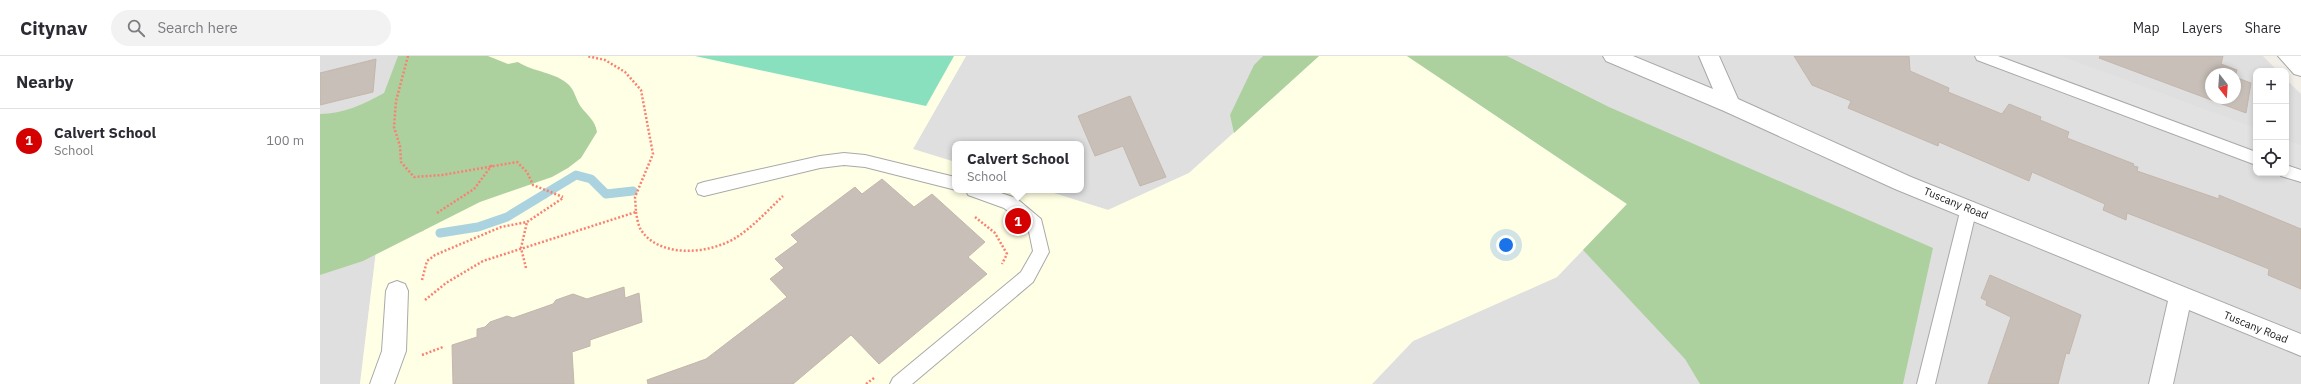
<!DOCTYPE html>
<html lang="en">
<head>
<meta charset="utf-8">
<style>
	body { margin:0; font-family:"IBM Plex Sans",sans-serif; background:#f2f2f3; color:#2b2b33 }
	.controls { position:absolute; right:12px; top:12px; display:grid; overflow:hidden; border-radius:8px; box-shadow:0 2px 6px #0003 }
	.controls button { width:36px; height:36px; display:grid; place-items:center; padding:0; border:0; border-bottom:1px solid #e1e1e2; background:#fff; color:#2b2b33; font:20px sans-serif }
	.compass { position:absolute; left:1885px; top:12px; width:36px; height:36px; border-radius:50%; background:#fff; box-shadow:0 2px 6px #0003; rotate:163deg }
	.you { position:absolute; left:1186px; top:189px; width:14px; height:14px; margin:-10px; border:3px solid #fff; border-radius:50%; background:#1a73e8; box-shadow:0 0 0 6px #1a73e833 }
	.badge { display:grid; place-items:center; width:26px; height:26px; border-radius:50%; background:#d40000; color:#fff; font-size:13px; font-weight:700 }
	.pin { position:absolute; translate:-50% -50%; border:2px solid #fff; box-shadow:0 1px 4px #0006 }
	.popup { position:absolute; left:632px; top:85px; width:132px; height:52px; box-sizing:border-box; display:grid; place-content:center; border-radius:8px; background:#fff; filter:drop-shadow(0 1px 3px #0005); font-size:13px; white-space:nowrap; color:#7c7c81 }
	.popup b { font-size:15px; color:#2b2b33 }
	.popup::after { content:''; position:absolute; left:50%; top:100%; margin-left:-8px; border:8px solid transparent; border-top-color:#fff }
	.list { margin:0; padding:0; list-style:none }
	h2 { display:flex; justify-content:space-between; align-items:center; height:52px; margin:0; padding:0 16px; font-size:17px }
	h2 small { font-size:13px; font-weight:400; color:#7c7c81 }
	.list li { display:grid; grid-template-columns:26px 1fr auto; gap:12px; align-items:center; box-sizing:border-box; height:64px; padding:0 16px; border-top:1px solid #e1e1e2 }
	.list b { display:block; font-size:15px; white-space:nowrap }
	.list p { margin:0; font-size:13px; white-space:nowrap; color:#7c7c81 }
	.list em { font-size:13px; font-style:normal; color:#7c7c81 }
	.icon { flex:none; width:22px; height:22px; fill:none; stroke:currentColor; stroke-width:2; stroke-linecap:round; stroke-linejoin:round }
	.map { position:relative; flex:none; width:1981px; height:328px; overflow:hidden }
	header { display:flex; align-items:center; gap:24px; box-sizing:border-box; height:56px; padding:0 20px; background:#fff; border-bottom:1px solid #e1e1e2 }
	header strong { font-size:19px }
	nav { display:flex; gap:22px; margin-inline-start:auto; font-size:14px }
	.search { width:280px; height:36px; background:#f2f2f3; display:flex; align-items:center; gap:10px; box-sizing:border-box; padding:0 14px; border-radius:22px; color:#7c7c81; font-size:15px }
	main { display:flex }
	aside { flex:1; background:#fff }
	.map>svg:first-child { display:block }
</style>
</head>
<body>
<header>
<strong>Citynav</strong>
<div class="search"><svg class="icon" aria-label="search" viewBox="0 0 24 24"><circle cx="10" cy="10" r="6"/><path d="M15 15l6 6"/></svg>Search here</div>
<nav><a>Map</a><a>Layers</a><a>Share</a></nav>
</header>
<main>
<aside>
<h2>Nearby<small></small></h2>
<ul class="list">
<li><span class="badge">1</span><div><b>Calvert School</b><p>School</p></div><em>100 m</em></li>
</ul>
</aside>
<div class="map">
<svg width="1981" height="328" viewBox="0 0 1981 328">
	<rect width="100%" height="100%" fill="#f2efe9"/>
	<path fill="#e0dfdf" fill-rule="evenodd" d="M0 0H121L104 176 57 187 40 328H0Z
		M646 0H999L869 117 788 154 724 134H761V88H635V106L593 93Z
		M1087 0H1943L1958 15H1936V117H1966V23L1981 38V328H1052L1093 285 1237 221 1307 148ZM1891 18H1915V42H1891Z"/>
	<path fill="#ffffe5" d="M121 0H646L593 93 635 106V134H724L788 154 869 117 999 0H1087L1307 148 1237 221 1093 285 1052 328H40L57 187 104 175Z"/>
	<path fill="#add19e" d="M78 0H168L188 8 198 6C213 16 236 16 249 29 255 35 256 44 261 51 268 60 275 64 277 76L261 102 248 112 232 121 160 146 43 205 0 219V58C23 58 44 48 64 37Z
		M943 0H999L914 77 910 59 934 9Z
		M1087 0H1187L1289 51 1613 192 1583 328H1380L1365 303 1263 194 1307 148Z"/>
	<path fill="#88e0be" d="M375 0H634L606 50Z"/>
	<path fill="#e2e2e2" d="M1662 0H1741L1936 72V103Z
		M1966 84 1981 89V120L1966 115Z"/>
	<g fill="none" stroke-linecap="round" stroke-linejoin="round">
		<path stroke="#aad3df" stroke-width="9" d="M120 177 158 171 187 161 256 119 271 123 286 138 313 135"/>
	</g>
	<path fill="#c7bfb8" stroke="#c4b6ab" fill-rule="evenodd" d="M1474 0H1589L1590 15 1629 32 1628 36 1682 58 1689 48 1721 61 1720 64 1749 76 1747 82 1814 108 1813 110 1818 111 1817 115 1899 143V139L1981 173V233L1948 219 1949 213 1887 188 1807 157 1806 164 1783 154 1785 148 1712 116 1709 125 1619 86 1618 90 1528 52 1531 45 1492 29Z
		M1780 0H1903L1901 8 1917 14 1915 21 1931 27 1926 57 1779 2ZM1891 18H1915V42H1891Z
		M56 3 53 36 0 49V17Z
		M810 40 846 121 820 130 803 90 775 100 758 60Z
		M562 123 594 151 612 138 665 186 648 201 667 218 559 308 531 279 473 328H328L327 324 386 303 467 241 450 223 464 212 455 203 478 186 471 179 535 131 542 138Z
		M1670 219 1761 259 1749 298 1746 297 1738 328H1668L1691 261 1666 249 1667 245 1661 242Z
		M304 231 305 242 319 237 322 266 270 284V290L252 296 254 328H133L132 289 157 281V273L165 271 170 266 187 260 193 262 233 248 236 244 253 238 267 243Z"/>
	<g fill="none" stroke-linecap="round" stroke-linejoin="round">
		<defs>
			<path id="service" d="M1655 0H1678L1936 96V109L1657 4Z
				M524 97 545 99 635 121 636 134 545 111 524 109 500 112 384 140 378 138 376 133 378 128 384 126 500 100Z
				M1966 109 1981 114V126L1961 120 1959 117H1966Z
				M646 134H672L696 142 721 163 729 196 713 226 592 328H570L573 322 701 216 713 195 708 171 684 152 648 139Z
				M1649 145 1655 147 1657 152 1615 328H1597L1641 152 1643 147Z"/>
			<path id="minor" d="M1283 0H1313L1393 33 1379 0H1399L1418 43 1591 121 1981 278V300L1869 254 1853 328H1829L1848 245 1575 133 1404 55 1286 5Z
				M1958 0H1981V20L1974 18Z
				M77 225 85 228 88 235 86 295 74 328H50L62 295 66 235 69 228Z"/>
		</defs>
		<use href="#service" stroke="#a9a9a9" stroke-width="2"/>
		<use href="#minor" stroke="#a9a9a9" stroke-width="2"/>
		<path stroke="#fa8072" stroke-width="2.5" stroke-dasharray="2 2" stroke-linecap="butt" d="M88 0 76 45 74 71 80 90 81 106 94 121 122 119 197 106 207 116 213 129 243 141
			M316 156C317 162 318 169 321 174 340 203 391 198 417 181 434 170 448 154 463 140
			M117 157 154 133 172 109
			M655 161 675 177 687 198 682 208
			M206 212 201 192 207 166
			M102 224 107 205 115 199 181 171 207 166 243 142
			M105 244 126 227 163 205 316 156 315 141 333 98 321 34 305 16 285 4 267 0
			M102 299 123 291
			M546 328 554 322"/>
		<use href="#service" fill="#fff" fill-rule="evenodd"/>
		<use href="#minor" fill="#fff" fill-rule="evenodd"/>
	</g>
	<g text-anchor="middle" stroke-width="3" stroke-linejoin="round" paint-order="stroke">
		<g font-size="11" fill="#222" stroke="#fff">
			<text transform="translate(1636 147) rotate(22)" y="4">Tuscany Road</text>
			<text transform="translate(1936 271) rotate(22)" y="4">Tuscany Road</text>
		</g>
	</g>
</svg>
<div class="controls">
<button>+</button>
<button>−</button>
<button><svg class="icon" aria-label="locate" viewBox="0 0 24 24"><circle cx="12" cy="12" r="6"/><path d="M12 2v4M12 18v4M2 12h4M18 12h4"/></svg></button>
</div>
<svg class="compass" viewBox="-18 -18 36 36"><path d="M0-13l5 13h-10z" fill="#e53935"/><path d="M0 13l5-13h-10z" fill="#7c7c81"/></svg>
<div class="you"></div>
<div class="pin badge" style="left:698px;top:165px">1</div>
<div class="popup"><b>Calvert School</b>School</div>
</div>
</main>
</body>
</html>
